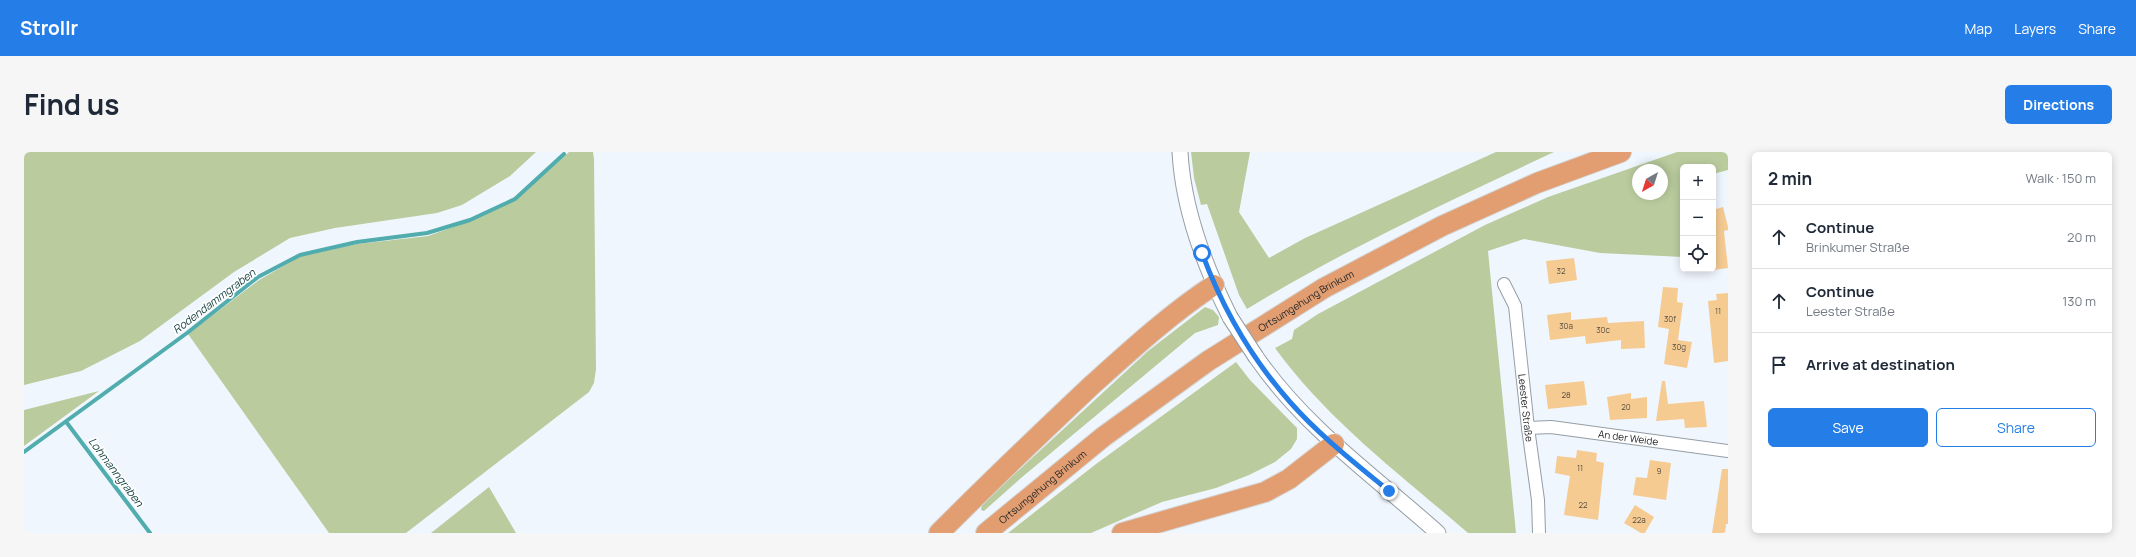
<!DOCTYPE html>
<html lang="en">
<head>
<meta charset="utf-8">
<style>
	body { margin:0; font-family:Manrope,sans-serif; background:#f6f6f7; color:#1f2937 }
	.controls { position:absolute; right:12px; top:12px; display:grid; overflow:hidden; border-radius:6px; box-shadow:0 2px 10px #0003 }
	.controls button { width:36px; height:36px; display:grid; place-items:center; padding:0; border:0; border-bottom:1px solid #e0e1e3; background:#fff; color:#1f2937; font:20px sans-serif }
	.compass { position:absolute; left:1608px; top:12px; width:36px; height:36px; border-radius:50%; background:#fff; box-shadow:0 2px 10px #0003; rotate:219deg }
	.stop { position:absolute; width:12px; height:12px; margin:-9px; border:3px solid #257ee8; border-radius:50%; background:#fff }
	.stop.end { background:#257ee8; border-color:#fff; box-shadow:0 1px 4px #0008 }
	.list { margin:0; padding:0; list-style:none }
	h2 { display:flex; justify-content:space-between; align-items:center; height:52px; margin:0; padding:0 16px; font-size:17px }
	h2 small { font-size:13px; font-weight:400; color:#747a83 }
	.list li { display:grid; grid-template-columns:26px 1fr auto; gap:12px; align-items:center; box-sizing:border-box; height:64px; padding:0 16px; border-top:1px solid #e0e1e3 }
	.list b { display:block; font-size:15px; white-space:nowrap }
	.list p { margin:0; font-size:13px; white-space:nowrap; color:#747a83 }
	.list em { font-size:13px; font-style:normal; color:#747a83 }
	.actions { display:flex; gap:8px; padding:12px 16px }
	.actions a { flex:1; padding:9px 0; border:1px solid #257ee8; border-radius:6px; text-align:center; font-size:14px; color:#257ee8 }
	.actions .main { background:#257ee8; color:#fff }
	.icon { flex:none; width:22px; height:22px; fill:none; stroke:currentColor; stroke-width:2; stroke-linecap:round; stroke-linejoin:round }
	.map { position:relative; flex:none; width:1704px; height:381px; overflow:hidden; border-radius:6px }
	header { display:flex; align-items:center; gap:24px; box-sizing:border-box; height:56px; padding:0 20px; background:#257ee8; color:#fff }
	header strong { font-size:19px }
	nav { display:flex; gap:22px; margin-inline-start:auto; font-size:14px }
	.intro { display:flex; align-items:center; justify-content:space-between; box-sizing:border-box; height:96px; padding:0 24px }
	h1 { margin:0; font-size:28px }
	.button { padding:10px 18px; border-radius:6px; background:#257ee8; color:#fff; font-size:14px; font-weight:700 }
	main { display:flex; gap:24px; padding:0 24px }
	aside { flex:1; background:#fff; border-radius:6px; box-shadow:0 2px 10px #0003 }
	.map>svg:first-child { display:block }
</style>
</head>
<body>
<header>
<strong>Strollr</strong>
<nav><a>Map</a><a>Layers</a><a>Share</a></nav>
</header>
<div class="intro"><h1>Find us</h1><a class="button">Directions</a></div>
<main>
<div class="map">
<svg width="1704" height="381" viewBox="0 0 1704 381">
	<rect width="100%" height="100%" fill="#f0f6fe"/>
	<path fill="#bacc9e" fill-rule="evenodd" d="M0 0H512L486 24 438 53 413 61 311 76 266 86 210 120 116 189 57 219 0 233Z
		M545 0H569L570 7 572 217 570 231 565 240 382 381H305L164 182 235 128 277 104 333 92 404 84 446 69 492 48Z
		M1167 0H1226L1215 60 1245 106 1281 86 1472 0H1530C1426 49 1321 97 1223 157L1215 143 1183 52 1177 53 1170 26Z
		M1653 0H1704V18L1689 22V15H1659V105L1576 101 1500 87 1464 99 1492 381H1444C1377 323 1304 269 1251 196L1268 187 1270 178 1294 162 1461 73 1524 45ZM1614 18H1638V42H1614Z
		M1181 155 1189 158 1195 165 1194 173 1171 181 997 326 960 359 957 358 958 352 1124 199Z
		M1212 210 1226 228 1273 276V287L1267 297 1251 310 1225 323 1192 336 1138 350 1067 381H984L1072 312Z
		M75 239 0 294V258Z
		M465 335 492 381H407Z"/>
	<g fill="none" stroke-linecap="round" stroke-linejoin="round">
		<path stroke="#50acad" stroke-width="4" d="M43 271 126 381
			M0 300 163 181 234 125 276 103 333 90 403 81 446 68 491 47 540 2"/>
	</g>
	<path fill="#f5cb92" d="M1699 55 1704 75V78L1700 79 1704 116 1689 118V58Z
		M1550 106 1553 128 1525 132 1522 109Z
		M1639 135 1654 136 1653 150 1659 151 1654 188 1668 190 1663 216 1640 212 1645 177 1634 175Z
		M1704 141V209L1690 211 1684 149 1693 148 1692 142Z
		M1547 160V168L1583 165 1584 171 1620 169 1621 196 1597 197V188L1562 192 1561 184 1526 188 1523 163Z
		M1560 229 1563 253 1524 257 1521 233Z
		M1638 229H1641L1644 252 1680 249 1683 275 1661 276 1660 267 1632 269Z
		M1607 241V247L1623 245V266L1586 268 1583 245Z
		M1553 298 1573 301 1572 309 1580 311 1574 368 1540 363 1546 324 1531 321 1533 304 1552 306Z
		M1626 308 1647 311 1642 348 1609 343 1612 325 1623 326Z
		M1698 317H1704V372H1702L1701 381H1688Z
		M1611 353 1630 365 1621 381H1617L1600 371Z"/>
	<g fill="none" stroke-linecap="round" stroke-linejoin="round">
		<defs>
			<g id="minor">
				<path id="s1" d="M1480 132 1491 154 1504 276 1514 348 1515 381"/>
				<path id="s2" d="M1504 276 1527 275 1704 299"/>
			</g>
			<path id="tertiary" d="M1156 0C1159 57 1181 115 1206 165
				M1232 205C1282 277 1349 323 1414 381"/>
			<g id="trunk">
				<path d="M915 381C965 331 1016 282 1068 233 1107 198 1146 162 1190 133"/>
				<path id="s3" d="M962 381 1079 285 1184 209 1300 136 1418 74 1513 31 1597 0"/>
				<path d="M1098 381 1241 340 1265 327 1310 292"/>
			</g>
		</defs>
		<use href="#minor" stroke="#959da5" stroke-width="14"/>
		<use href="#tertiary" stroke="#959da5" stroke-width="17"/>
		<use href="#trunk" stroke="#d3d4d4" stroke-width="22"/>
		<use href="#minor" stroke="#fff" stroke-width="12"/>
		<use href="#tertiary" stroke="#fff" stroke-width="15"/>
		<use href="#trunk" stroke="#e29e70" stroke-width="20"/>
		<defs>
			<path id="tertiary-bridge" d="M1206 165 1232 205"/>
		</defs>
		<use href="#tertiary-bridge" stroke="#959da5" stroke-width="17" stroke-linecap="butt"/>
		<use href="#tertiary-bridge" stroke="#fff" stroke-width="15"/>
	</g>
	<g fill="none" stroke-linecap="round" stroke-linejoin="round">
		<path stroke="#257ee8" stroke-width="5" d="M1178 101C1198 155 1227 206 1266 250 1295 283 1331 311 1365 339"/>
	</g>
	<g text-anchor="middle" stroke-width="3.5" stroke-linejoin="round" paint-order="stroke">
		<g font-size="8" fill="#584f43">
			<text x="1537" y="122">32</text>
			<text x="1694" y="162">11</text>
			<text x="1646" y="170">30f</text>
			<text x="1542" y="177">30a</text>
			<text x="1579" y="181">30c</text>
			<text x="1655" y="198">30g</text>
			<text x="1542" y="246">28</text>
			<text x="1602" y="258">20</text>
			<text x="1556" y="319">11</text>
			<text x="1635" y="322">9</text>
			<text x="1559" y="356">22</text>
			<text x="1615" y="371">22a</text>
		</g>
		<g font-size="10" fill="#232629" stroke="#fff">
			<text dy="4" stroke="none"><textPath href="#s3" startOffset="396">Ortsumgehung Brinkum</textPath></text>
			<text dy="4" stroke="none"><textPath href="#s1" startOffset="127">Leester Straße</textPath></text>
			<text dy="4" stroke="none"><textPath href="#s2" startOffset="101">An der Weide</textPath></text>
			<text dy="4" stroke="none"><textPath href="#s3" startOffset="73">Ortsumgehung Brinkum</textPath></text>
		</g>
		<g font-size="11" font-style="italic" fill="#164141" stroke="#fff">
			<text transform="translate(190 149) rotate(-37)" y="4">Rodendammgraben</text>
			<text transform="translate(92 320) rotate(53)" y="4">Lohmanngraben</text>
		</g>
	</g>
</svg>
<div class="controls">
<button>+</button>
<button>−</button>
<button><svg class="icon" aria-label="locate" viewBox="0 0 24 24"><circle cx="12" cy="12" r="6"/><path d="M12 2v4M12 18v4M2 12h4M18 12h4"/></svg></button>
</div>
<svg class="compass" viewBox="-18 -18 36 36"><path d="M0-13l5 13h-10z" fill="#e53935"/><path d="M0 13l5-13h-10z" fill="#747a83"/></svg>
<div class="stop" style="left:1178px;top:101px"></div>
<div class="stop end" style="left:1365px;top:339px"></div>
</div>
<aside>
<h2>2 min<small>Walk · 150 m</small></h2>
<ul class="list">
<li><svg class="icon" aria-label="ahead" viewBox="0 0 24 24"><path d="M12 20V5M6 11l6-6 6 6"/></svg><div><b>Continue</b><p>Brinkumer Straße</p></div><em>20 m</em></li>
<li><svg class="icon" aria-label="ahead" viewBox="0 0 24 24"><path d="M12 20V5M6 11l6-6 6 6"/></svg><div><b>Continue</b><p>Leester Straße</p></div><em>130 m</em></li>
<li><svg class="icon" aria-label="arrive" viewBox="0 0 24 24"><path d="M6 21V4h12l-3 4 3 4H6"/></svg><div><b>Arrive at destination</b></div></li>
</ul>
<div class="actions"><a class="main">Save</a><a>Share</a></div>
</aside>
</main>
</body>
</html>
